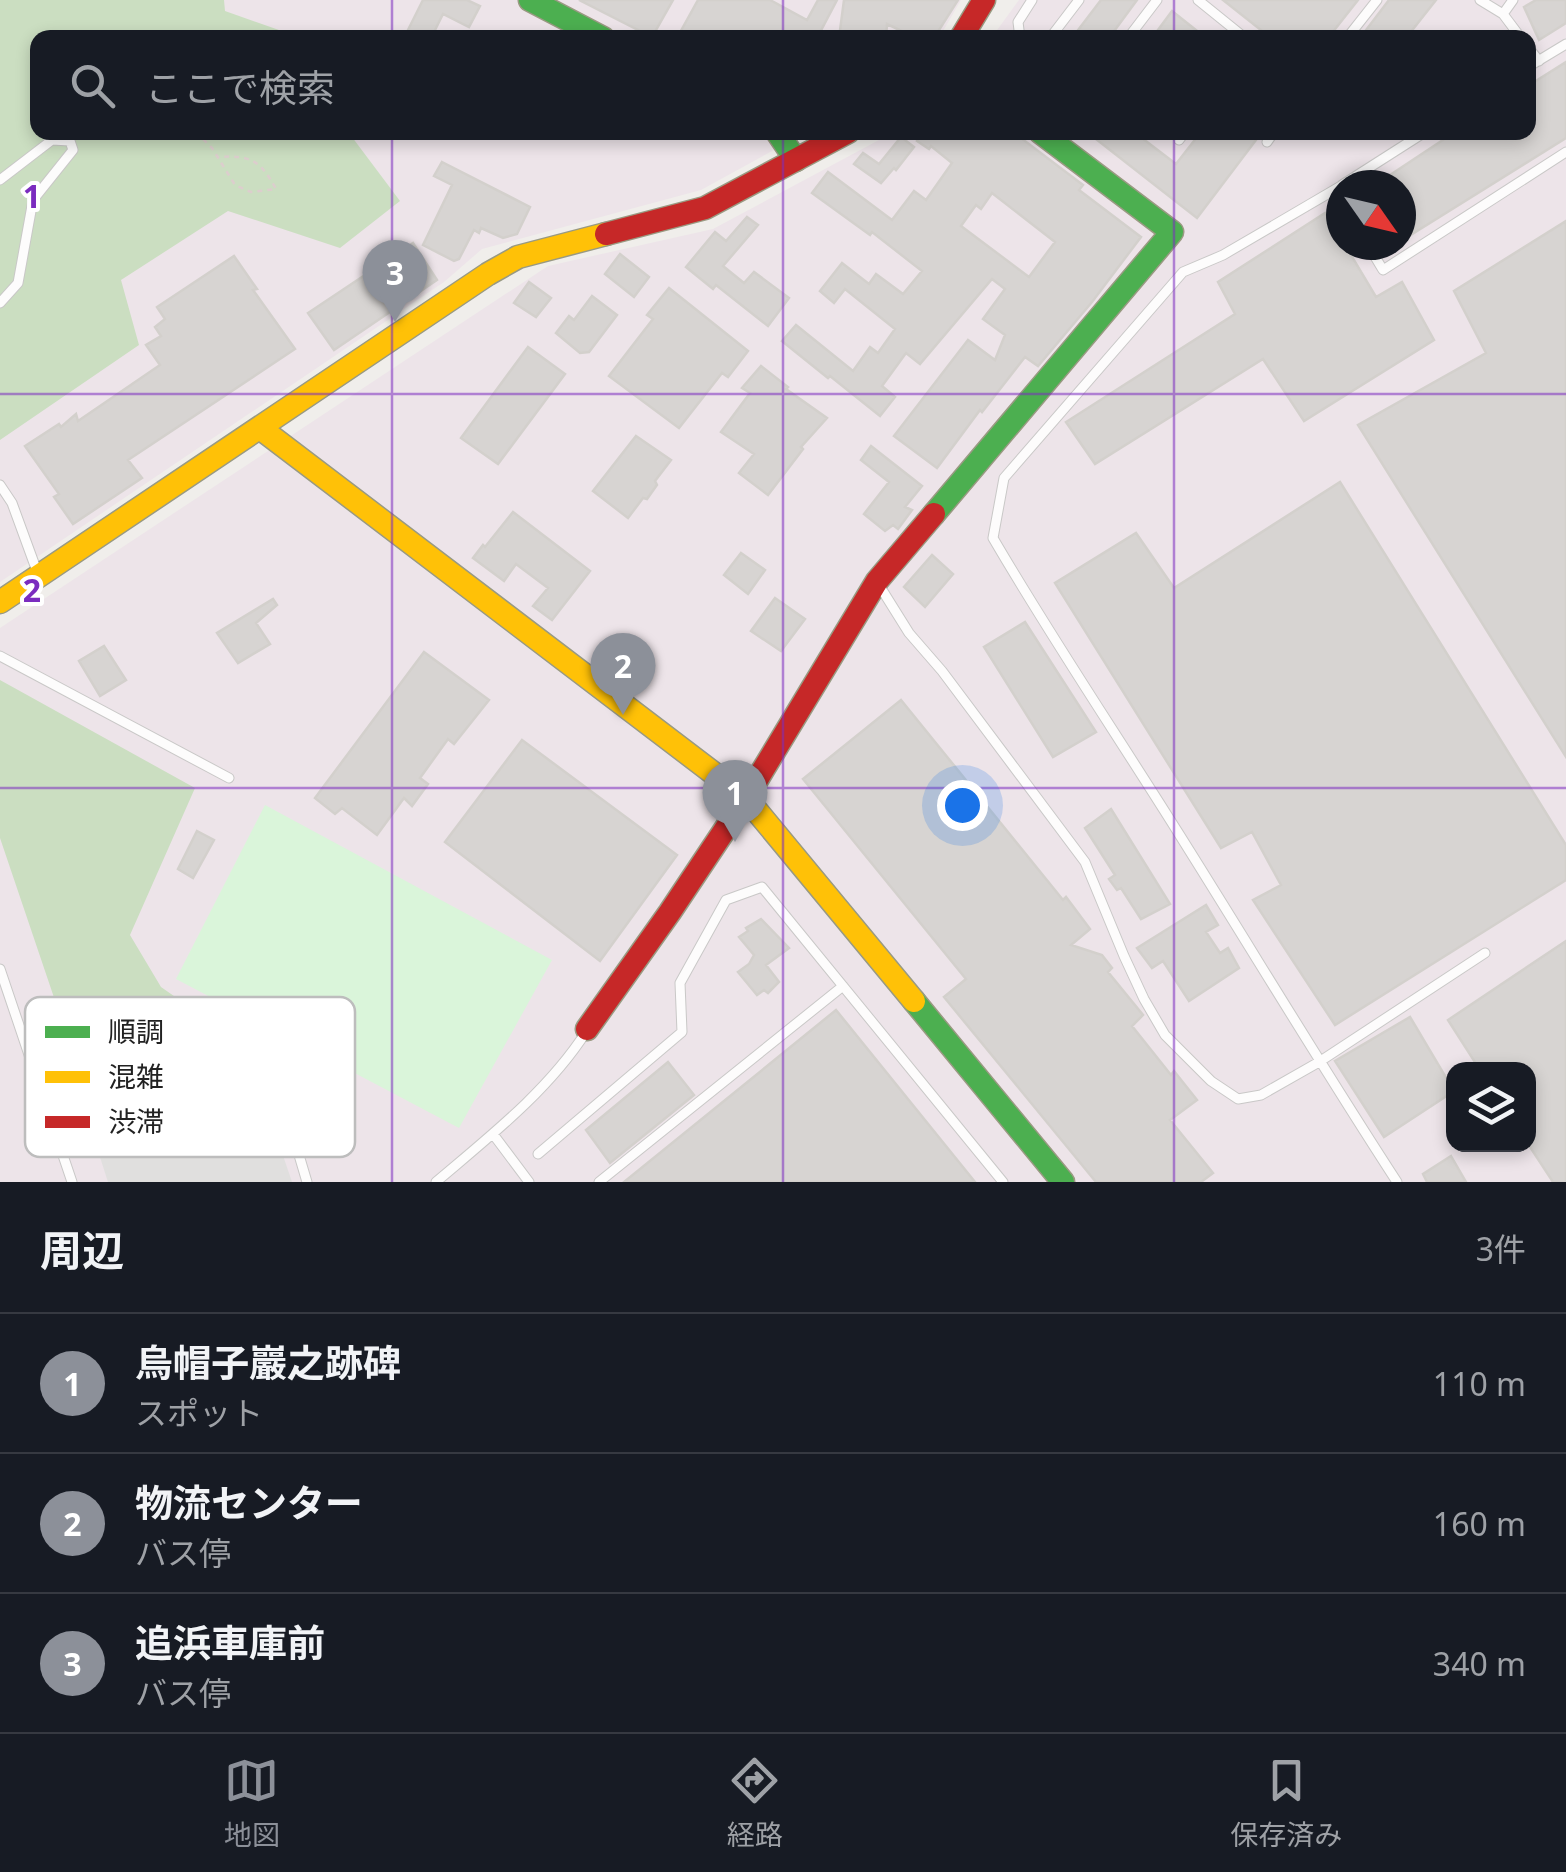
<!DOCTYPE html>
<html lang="ja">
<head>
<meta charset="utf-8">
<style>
	body { margin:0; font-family:"Noto Sans","Noto Sans JP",sans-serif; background:#20242c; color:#f1f3f6 }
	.controls { position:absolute; right:30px; bottom:30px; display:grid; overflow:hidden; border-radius:20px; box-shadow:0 5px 15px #0003 }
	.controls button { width:90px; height:90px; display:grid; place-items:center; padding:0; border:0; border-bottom:2px solid #363941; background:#171b24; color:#f1f3f6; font:50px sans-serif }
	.compass { position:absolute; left:1326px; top:170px; width:90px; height:90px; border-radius:50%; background:#171b24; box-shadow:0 5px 15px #0003; rotate:124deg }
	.you { position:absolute; left:962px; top:805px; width:35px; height:35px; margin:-25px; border:8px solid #fff; border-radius:50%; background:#1a73e8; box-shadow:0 0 0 15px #1a73e833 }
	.badge { display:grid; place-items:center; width:65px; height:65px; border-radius:50%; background:#8c9099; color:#fff; font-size:32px; font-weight:700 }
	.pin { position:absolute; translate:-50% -82px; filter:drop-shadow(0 2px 5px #0008) }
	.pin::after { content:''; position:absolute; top:52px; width:35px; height:30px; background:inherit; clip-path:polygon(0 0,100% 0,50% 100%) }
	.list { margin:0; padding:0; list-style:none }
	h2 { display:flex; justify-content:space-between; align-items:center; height:130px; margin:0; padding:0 40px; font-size:42px }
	h2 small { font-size:32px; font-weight:400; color:#9ea1a6 }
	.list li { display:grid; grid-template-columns:65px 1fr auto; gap:30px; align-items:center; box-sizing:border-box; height:140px; padding:0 40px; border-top:2px solid #363941 }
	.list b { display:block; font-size:38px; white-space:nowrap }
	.list p { margin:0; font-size:32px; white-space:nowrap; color:#9ea1a6 }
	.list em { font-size:32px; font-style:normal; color:#9ea1a6 }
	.icon { flex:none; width:55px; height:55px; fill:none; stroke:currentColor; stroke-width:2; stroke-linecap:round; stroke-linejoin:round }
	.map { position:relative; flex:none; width:1566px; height:1182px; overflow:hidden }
	.search { position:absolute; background:#171b24; box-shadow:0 5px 15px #0003; left:30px; right:30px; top:30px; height:110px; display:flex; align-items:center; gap:25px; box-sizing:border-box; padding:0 35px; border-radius:20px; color:#9ea1a6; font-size:38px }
	.sheet { height:550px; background:#171b24 }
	nav { display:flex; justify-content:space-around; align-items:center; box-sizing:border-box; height:140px; border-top:2px solid #363941; background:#171b24; font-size:28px; color:#9ea1a6 }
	nav a { display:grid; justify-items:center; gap:5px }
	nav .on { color:#8c9099 }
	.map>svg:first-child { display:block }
</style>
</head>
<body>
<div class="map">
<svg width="1566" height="1182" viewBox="0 0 1566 1182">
	<rect width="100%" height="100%" fill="#f0eeeb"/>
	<path fill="#ede4e9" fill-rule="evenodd" d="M0 0H961L939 38H38V132L805 133 701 190 482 249 444 282 0 582Z
		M1019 0H1566V1182H0V628L548 266 713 229 892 133 1528 132V38L992 37ZM1341 185H1401V245H1341ZM1454 1070H1528V1144H1454Z"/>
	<path fill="#cbdec1" d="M0 0H224L225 11 299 37 38 38V132L349 133 400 201 340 248 228 211 121 280 139 345 0 440Z
		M0 680 195 788 130 935 161 987 224 1031 87 1095 0 838Z"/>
	<path fill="#daf5da" d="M265 805 552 960 459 1128 176 979Z"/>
	<path fill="#e0dfde" d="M253 1067 292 1182H108L89 1123Z"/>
	<path fill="#d7d4d2" stroke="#d3d0cc" stroke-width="2.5" fill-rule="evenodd" d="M423 0H467L480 6 469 27 443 14 431 38H404Z
		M579 0H673L652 37Z
		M698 0H770L807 20 818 0H837L817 38H677Z
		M844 0H958L934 38 914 37 887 24 886 38H839Z
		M1101 0H1137L1109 38H1072Z
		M1223 0H1358L1328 38H1271Z
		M1389 0H1436L1406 38H1360Z
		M1536 0H1566V23L1539 40 1524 7Z
		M1172 11 1206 38H1152Z
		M1566 62V138L1401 241V185H1375L1455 132H1528V86Z
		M923 132H1013L1083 185 1079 190 1141 237 1092 302 1038 366 1025 357 982 412 980 410 937 468 894 436 968 340 995 360 1005 335 983 319 1005 289 992 279 920 364 906 353 882 386 895 397 880 416 830 376 828 378 782 341 796 325 853 371 870 347 878 353 895 329 845 289 834 303 820 291 842 263 869 284 876 274 903 294 922 271 872 232 870 235 812 193 828 172 892 220 914 191 926 200 952 163 931 146 929 149 917 141ZM992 193 1055 242 1029 277 961 226 976 205 981 209Z
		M1087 132H1134L1176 164 1201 132H1262L1197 218Z
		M901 137 914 147 896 170 894 168 881 183 854 164 863 153 879 164Z
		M442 162 530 207 517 234 503 238 481 228 479 233 474 230 459 259 454 261 423 245 452 185 434 176Z
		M1325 213 1341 239V245H1345L1376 297 1402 282 1434 340 1304 421 1263 359 1095 464 1066 422 1235 314 1218 282Z
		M747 217 758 225 723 266 744 283 754 272 789 298 768 326 716 285 713 289 686 267 715 232 726 241Z
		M1566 221V757L1358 425 1486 353 1454 291Z
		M413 243 437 280 334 350 308 313Z
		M620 254 649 277 634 297 605 274Z
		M234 256 257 289 253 290 295 349 128 460 142 478 73 524 54 497 59 494 25 446 59 424 61 427 76 414 78 421 160 365 146 345 161 336 155 327 165 319 157 307Z
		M529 282 551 298 536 317 514 303Z
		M669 288 748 351 728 377 722 373 679 428 609 376 653 319 647 315Z
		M592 296 617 315 589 352 580 353 556 333 569 316 574 320Z
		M528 347 565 374 498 464 461 438Z
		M761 366 788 387 786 389 827 418 801 447 803 449 768 495 739 473 754 454 721 432 750 393 742 388Z
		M636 436 671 460 655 481 657 485 647 499 643 498 628 518 593 491Z
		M871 446 922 486 905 507 912 510 898 529 893 525 885 531 864 514 889 482 861 460Z
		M1340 482 1566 845V880L1335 1025 1253 900 1281 885 1252 832 1221 848 1055 583 1136 533 1174 588Z
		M513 512 590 571 552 620 533 606 548 588 516 564 504 581 473 558 483 545 485 547Z
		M741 553 765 570 748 594 724 575Z
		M932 555 953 574 925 607 904 587Z
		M775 598 805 619 781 651 751 631Z
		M273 599 277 605 256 623 270 644 238 663 217 633Z
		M1025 622 1096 732 1053 757 984 647Z
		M104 646 126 680 100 696 79 661Z
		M424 652 489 700 454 744 448 739 420 778 428 784 412 806 404 798 377 835 342 808 335 814 315 798Z
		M901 700 1063 900 1066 897 1090 929 1071 945 1102 955 1112 968 1108 972 1143 1015 1132 1026 1171 1075 1174 1071 1197 1100 1170 1120 1213 1173 1201 1182H1096L944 997 966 979 803 779Z
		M522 740 677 855 600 961 445 842Z
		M1111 809 1170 904 1141 919 1121 888 1117 890 1109 879 1115 875 1085 828Z
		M197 831 214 840 193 878 178 869Z
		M1206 905 1218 925 1206 932 1220 953 1228 948 1239 968 1189 1001 1163 961 1152 968 1137 948Z
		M761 919 789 948 766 965 779 982 768 993 764 990 757 995 738 972 749 964 754 955 739 937 748 931 746 928Z
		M1566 941V1182H1553L1528 1144V1070H1480L1448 1020Z
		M836 1010 975 1182H624L745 1084Z
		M1410 1017 1454 1091 1384 1137 1335 1061Z
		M668 1062 694 1095 610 1163 586 1130Z
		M1451 1156 1466 1182H1427L1423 1174Z"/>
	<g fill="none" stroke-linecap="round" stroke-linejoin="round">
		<defs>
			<path id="lane" d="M1198 0 1245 38
				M1480 0 1503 14 1513 0
				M1503 14 1521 38
				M1020 38 1018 22 1032 0
				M1050 38 1079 0
				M1128 38 1157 0
				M1347 38 1377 0
				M1528 47 1539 61
				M1528 67 1566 44
				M1179 140 1185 132
				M1267 142 1274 132
				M0 180 52 140 70 141 73 150 33 200 18 283 0 303
				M1342 185 1425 132
				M1341 186 1223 255 1183 272 1004 478 993 538C1052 639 1117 735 1179 834 1252 950 1322 1067 1397 1182
				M1368 245 1383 270 1566 152
				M0 485 12 503 38 574
				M879 585 909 633 942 671 1085 862 1124 956 1144 999 1165 1035 1211 1081 1238 1099 1261 1095 1319 1062 1485 953
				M0 656 229 778
				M0 969 72 1182
				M51 1122 254 1055 272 1064 307 1182
				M493 1134 529 1182
				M538 1154 682 1032 680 983 726 900 762 887 1003 1182
				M436 1182C489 1137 548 1091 586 1032
				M599 1182 843 986"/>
			<path id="fast" d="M530 0 603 38
				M777 132 796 160
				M934 514 1172 232 1040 132
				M914 1001 1063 1182"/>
			<path id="slow" d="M260 428 746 798 914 1001
				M0 602 488 274 518 257 606 234"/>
			<path id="jam" d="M961 38 984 0
				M606 234 705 208 848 132
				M587 1029 670 912 746 798 877 581 934 514"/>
		</defs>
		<use href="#lane" stroke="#c9c8c7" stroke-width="11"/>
		<use href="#fast" stroke="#999a82" stroke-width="25"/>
		<use href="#slow" stroke="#999a82" stroke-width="25"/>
		<use href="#jam" stroke="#999a82" stroke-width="25"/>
		<path stroke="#dccecd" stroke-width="2.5" stroke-dasharray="5 5" stroke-linecap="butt" d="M196 132 212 148 235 185 251 192 276 189C260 160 251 155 218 157"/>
		<use href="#lane" stroke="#fdfcfc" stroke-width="9"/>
		<use href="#fast" stroke="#4caf50" stroke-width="22"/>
		<use href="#slow" stroke="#ffc107" stroke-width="22"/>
		<use href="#jam" stroke="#c62828" stroke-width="22"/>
	</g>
	<path fill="none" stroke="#7b2cbf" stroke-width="2.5" stroke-opacity="0.55" d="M392 0V38M783 0V38M1174 0V38M392 132V1182M783 132V1182M1174 132V1182M0 394H1566M0 788H1566"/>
	<rect x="25" y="997" width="330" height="160" rx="15" fill="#fff" stroke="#bdbdbd" stroke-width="2.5"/>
	<rect x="45" y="1026" width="45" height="12" fill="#4caf50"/>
	<rect x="45" y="1071" width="45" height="12" fill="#ffc107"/>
	<rect x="45" y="1116" width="45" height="12" fill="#c62828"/>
	<g font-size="28" fill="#222">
		<text x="108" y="1042">順調</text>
		<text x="108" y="1087">混雑</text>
		<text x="108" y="1132">渋滞</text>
	</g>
	<g font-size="32" text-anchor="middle" font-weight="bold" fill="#7b2cbf" stroke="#fff" stroke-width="8" stroke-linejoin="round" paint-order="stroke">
		<text x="32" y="208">1</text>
		<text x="32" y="602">2</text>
	</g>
</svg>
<div class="controls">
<button><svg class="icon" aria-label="layers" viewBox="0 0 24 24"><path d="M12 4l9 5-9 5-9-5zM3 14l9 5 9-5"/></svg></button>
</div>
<svg class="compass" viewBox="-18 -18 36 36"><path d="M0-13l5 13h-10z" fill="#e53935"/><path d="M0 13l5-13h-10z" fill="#9ea1a6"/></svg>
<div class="you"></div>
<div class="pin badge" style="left:735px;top:842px">1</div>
<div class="pin badge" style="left:623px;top:715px">2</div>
<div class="pin badge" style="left:395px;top:322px">3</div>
<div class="search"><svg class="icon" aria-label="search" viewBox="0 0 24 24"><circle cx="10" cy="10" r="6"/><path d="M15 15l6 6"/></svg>ここで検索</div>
</div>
<section class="sheet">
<h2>周辺<small>3件</small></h2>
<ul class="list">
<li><span class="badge">1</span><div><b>烏帽子巖之跡碑</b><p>スポット</p></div><em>110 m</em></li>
<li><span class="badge">2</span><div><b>物流センター</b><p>バス停</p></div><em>160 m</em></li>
<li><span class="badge">3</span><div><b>追浜車庫前</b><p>バス停</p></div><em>340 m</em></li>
</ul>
</section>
<nav>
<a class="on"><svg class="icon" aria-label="map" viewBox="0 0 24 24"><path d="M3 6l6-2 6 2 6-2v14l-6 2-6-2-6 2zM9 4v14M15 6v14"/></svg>地図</a>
<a><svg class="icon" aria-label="directions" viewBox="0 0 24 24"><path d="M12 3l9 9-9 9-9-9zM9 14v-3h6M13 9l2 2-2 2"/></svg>経路</a>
<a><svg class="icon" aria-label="saved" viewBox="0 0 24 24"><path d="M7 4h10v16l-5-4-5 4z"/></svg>保存済み</a>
</nav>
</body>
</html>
